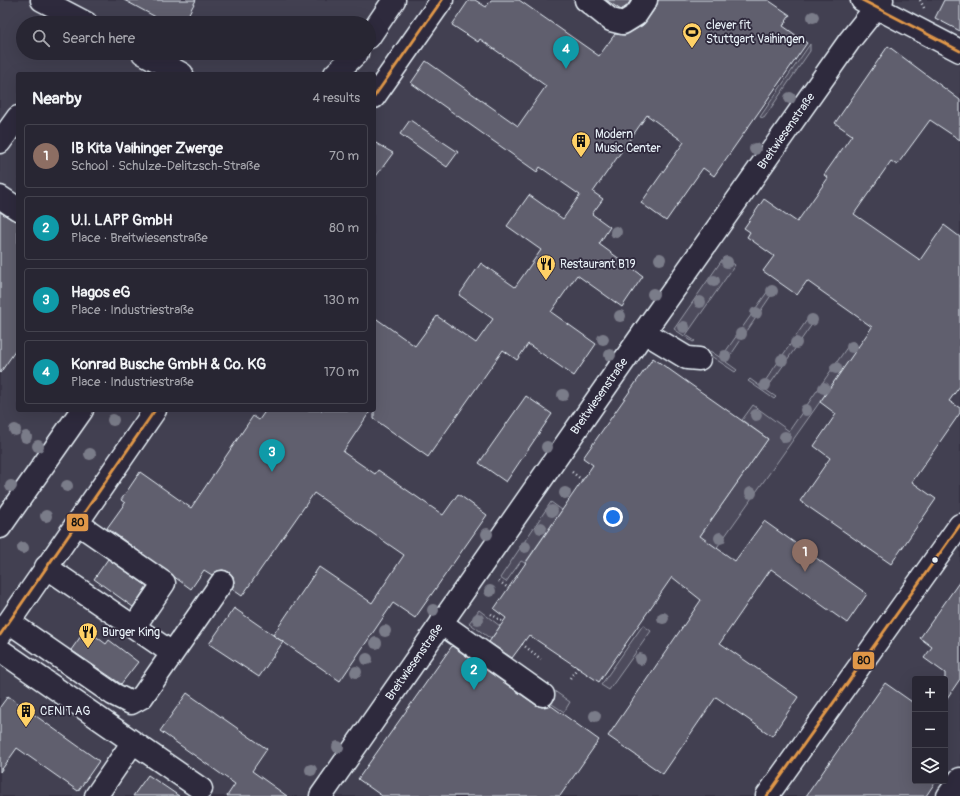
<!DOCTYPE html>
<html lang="en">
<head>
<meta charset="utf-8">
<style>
	body { margin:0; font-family:Pangolin,sans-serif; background:#302e3b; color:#f1f3f6 }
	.controls { position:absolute; right:12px; bottom:12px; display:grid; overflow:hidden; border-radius:4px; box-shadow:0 4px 16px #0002 }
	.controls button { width:36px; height:36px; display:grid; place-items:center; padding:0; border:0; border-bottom:1px solid #44434e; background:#282633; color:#f1f3f6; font:20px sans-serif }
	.you { position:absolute; left:613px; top:517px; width:14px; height:14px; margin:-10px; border:3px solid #fff; border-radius:50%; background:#1a73e8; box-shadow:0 0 0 6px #1a73e833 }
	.badge { display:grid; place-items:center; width:26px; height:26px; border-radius:50%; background:#d6ab8b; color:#fff; font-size:13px; font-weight:700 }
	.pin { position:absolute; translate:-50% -33px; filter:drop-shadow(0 1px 2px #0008) }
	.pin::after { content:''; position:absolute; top:21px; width:14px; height:12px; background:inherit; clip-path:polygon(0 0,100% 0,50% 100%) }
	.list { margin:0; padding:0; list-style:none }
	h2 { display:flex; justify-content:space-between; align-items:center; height:52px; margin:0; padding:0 16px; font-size:17px }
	h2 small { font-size:13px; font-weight:400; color:#a5a5ac }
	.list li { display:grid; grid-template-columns:26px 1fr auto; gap:12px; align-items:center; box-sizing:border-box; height:64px; margin:0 8px 8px; padding:0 8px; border:1px solid #44434e; border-radius:4px }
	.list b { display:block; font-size:15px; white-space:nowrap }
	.list p { margin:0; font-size:13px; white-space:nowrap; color:#a5a5ac }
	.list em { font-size:13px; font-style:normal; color:#a5a5ac }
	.icon { flex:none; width:22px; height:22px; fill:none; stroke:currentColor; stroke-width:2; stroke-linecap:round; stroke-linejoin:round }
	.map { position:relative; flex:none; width:960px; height:796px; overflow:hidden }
	.search { position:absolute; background:#282633; box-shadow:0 4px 16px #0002; left:16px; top:16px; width:360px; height:44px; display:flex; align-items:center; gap:10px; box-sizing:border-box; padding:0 14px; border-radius:22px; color:#a5a5ac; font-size:15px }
	.panel { position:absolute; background:#282633; box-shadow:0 4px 16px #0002; left:16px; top:72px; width:360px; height:340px; border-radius:4px }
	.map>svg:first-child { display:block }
</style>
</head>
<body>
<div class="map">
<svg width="960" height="796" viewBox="0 0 960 796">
	<rect width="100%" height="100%" fill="#363244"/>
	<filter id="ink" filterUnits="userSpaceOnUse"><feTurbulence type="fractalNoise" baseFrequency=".025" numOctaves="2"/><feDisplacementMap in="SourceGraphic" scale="8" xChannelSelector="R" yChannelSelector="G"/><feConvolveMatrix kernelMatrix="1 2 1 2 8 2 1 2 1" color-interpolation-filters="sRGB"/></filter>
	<g filter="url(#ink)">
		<path fill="#433f51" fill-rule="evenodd" d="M0 0H960V796H0ZM23 23H369V53H23ZM18 74H374V410H18ZM915 679H945V781H915Z"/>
		<path fill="#4d4b5c" stroke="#9a9eaa" d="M810 44V51L764 118 760 117Z
			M724 257 735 265 686 335 695 341 693 342 674 329Z
			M770 288 774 291 726 362 737 370 735 372 708 354 710 351 721 358Z
			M809 317 815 320 766 390 776 397 774 399 748 381 750 379 761 387Z
			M850 343 858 348 708 560 691 549 768 439 742 420 753 405 789 431Z
			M551 502 562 510 525 563 521 561 506 582 500 578Z
			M479 610 500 626 491 639 469 623Z
			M643 625 651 631 609 690 601 685Z
			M553 690 570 702 564 712 546 700Z"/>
		<path fill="#605e6e" stroke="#e8f1f8" d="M124 0H196L184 23H167Z
			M469 0H475L486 7 491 0H519L599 56 615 34 625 35 643 25 656 7 658 0H768L790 15 783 26 807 43 714 176 703 168 666 221 641 203 684 142 647 115 593 192 603 199 592 214 610 227 599 244 643 276 622 307 577 275 551 312 596 344 574 376 528 344 517 360 503 350 428 457 374 419V317L415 346 437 316 476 343 493 319 459 295 481 263 515 287 541 250 507 226 529 195 563 219 580 195 540 167 537 172 411 83 426 61 518 126 546 86 480 39 478 42 452 25Z
			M606 0H631L627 6 621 10Z
			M944 0H960V31L935 18Z
			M888 46 960 100V140L930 120 897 165 891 161 854 214 920 260 944 225 960 237V386L949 401 960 408V413L912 482 936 499 891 564 800 501 830 458 814 446 836 414 820 402 872 327 807 281 797 295 763 271 774 256 747 237 750 232 744 228 764 199 797 222 828 178 824 175 852 135 835 123Z
			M410 120 458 152 447 167 400 134Z
			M374 142 393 153 374 179Z
			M0 212 11 219 18 221V347L0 373Z
			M653 358 768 439 700 536 735 561 764 521 867 594 847 623 771 569 720 643 798 697 772 736 716 697 663 774 608 736 701 600 672 577 599 682 529 635 512 658 489 642 506 618 494 609 593 465 583 458Z
			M526 396 552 414 506 482 479 463Z
			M266 410H371L343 452 375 474 378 470 443 515 458 494 487 515 415 618 393 603 340 681 273 635 319 567 372 603 404 555 314 493 242 596 232 589 234 583 233 576 229 572 223 570 217 571 212 575 204 570 191 589 107 528 125 503 121 500 140 472 191 508 253 416 259 420Z
			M108 559 147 586 133 607 94 579Z
			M960 581V679L945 701V673L924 658 932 647 920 638Z
			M234 608 283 642 259 677 209 644Z
			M86 629 106 644 109 640 138 662 121 684 71 650Z
			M452 646 536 705 542 707 550 705 599 740 560 796H382L358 779Z
			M885 683 915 704V781H936L926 796H806Z
			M187 693 267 749 252 771 287 796H227L235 784 160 731Z
			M8 696 99 761 78 791 17 748 0 772V707Z
			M148 775 179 796H133Z"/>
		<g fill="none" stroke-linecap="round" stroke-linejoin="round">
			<defs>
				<path id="minor" d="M42 0 86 23
					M586 0 611 20 623 23 636 15 646 0
					M862 0 960 51
					M369 37 394 0
					M143 53 182 74
					M335 74 357 53
					M374 97 442 0
					M0 142 18 117
					M0 197 18 209
					M644 332 687 358 699 359
					M77 523 164 583 134 627
					M0 527 82 410
					M46 567 172 653
					M9 622 113 694 131 703 142 697 222 582
					M441 623 543 695
					M0 635 155 410
					M0 650 201 789
					M96 796 133 742
					M321 796 644 332 850 40 882 0
					M767 796 960 525
					M948 796 960 779"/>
			</defs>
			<use href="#minor" stroke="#e8f1f8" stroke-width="25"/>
			<path stroke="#e8f1f8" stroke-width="2.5" stroke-dasharray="1 3" stroke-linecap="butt" d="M920 0 925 10
				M572 472 582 480
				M499 581 508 588
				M491 614 503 622
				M522 644 541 659
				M570 678 578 667"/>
			<use href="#minor" stroke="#2f2a3d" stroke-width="22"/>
			<defs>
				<path id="bus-1" d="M862 0 960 51
					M374 97 442 0
					M0 635 155 410
					M767 796 960 525"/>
			</defs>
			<use href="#bus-1" stroke="#2f2a3d" stroke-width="6"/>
			<use href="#bus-1" stroke="#e09748" stroke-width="3"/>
		</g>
		<g fill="#7a7b89">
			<circle cx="813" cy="17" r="6"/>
			<circle cx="790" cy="98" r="6"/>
			<circle cx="755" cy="149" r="6"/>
			<circle cx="616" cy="232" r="6"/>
			<circle cx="660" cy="259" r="6"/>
			<circle cx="727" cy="262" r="6"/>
			<circle cx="714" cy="281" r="6"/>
			<circle cx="772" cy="291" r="6"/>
			<circle cx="653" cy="294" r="6"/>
			<circle cx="700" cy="302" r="6"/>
			<circle cx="756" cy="313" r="6"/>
			<circle cx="620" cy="316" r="6"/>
			<circle cx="812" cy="320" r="6"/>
			<circle cx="684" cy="327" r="6"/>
			<circle cx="741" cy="334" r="6"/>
			<circle cx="603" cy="339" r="6"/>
			<circle cx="796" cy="343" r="6"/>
			<circle cx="852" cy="347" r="6"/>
			<circle cx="610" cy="355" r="6"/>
			<circle cx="725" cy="356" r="6"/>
			<circle cx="782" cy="360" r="6"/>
			<circle cx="836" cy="368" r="6"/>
			<circle cx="765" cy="385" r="6"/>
			<circle cx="824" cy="388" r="6"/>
			<circle cx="563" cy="395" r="6"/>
			<circle cx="806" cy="410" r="6"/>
			<circle cx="756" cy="415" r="6"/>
			<circle cx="113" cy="420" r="6"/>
			<circle cx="15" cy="430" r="6"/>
			<circle cx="26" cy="437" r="6"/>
			<circle cx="785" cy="437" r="6"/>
			<circle cx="38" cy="446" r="6"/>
			<circle cx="547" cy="447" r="6"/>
			<circle cx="90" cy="454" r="6"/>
			<circle cx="11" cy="486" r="6"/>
			<circle cx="67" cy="486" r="6"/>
			<circle cx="565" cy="493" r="6"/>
			<circle cx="751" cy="493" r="6"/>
			<circle cx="552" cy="511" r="6"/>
			<circle cx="46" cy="516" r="6"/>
			<circle cx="541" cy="528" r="6"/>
			<circle cx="487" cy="534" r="6"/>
			<circle cx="720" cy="538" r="6"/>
			<circle cx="525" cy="547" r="6"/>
			<circle cx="23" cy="548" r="6"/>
			<circle cx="490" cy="591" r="6"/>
			<circle cx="433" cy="610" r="6"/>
			<circle cx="663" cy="618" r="6"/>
			<circle cx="478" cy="619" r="6"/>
			<circle cx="385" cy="631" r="6"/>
			<circle cx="376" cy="643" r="6"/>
			<circle cx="367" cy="659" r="6"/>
			<circle cx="640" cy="659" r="6"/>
			<circle cx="356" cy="672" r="6"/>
			<circle cx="595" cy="716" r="6"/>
			<circle cx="338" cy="747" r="6"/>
			<circle cx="311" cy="770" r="6"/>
		</g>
	</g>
	<defs>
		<symbol id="stadium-pin" viewBox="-11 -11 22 30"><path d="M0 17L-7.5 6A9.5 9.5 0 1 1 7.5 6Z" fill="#ffd166" stroke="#2f2a3d"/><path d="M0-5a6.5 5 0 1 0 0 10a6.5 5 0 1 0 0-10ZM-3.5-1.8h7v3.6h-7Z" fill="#111"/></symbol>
		<symbol id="building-pin" viewBox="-11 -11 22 30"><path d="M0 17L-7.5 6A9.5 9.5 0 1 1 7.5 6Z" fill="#ffd166" stroke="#2f2a3d"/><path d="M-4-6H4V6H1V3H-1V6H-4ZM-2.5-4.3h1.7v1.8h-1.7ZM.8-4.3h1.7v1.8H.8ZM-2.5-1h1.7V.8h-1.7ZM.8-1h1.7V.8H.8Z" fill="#111"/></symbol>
		<symbol id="restaurant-pin" viewBox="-11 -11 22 30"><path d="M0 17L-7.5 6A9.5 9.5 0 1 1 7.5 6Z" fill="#ffd166" stroke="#2f2a3d"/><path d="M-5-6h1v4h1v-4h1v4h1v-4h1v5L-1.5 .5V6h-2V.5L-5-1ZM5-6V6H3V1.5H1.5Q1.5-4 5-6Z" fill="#111"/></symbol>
	</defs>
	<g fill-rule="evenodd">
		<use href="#stadium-pin" x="681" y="21" width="22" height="30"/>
		<use href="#building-pin" x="570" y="130" width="22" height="30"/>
		<use href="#restaurant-pin" x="535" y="253" width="22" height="30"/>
		<use href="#restaurant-pin" x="77" y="621" width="22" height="30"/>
		<use href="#building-pin" x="15" y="700" width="22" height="30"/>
	</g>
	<circle fill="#e8f1f8" stroke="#2f2a3d" stroke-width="1.5" cx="935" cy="560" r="3.5"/>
	<g text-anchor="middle" stroke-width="3.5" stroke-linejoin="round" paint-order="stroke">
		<g font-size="12" fill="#e8f1f8" stroke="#2f2a3d" text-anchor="start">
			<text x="706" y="29">clever fit<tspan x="706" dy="14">Stuttgart Vaihingen</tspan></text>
			<text x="595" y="138">Modern<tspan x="595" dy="14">Music Center</tspan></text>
			<text x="560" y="268">Restaurant B19</text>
			<text x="102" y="636">Burger King</text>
			<text x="40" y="715">CENIT AG</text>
		</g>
		<g font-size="12" fill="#e8f1f8" stroke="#2f2a3d">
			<text transform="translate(786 131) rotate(-55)" y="4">Breitwiesenstraße</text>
			<text transform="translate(599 396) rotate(-55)" y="4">Breitwiesenstraße</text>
			<text transform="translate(414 662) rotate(-55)" y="4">Breitwiesenstraße</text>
		</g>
	</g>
	<g stroke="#2f2a3d" stroke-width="1.5">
		<rect x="66" y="513" width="23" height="19" rx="4" fill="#e09748"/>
		<rect x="852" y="651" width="23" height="19" rx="4" fill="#e09748"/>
	</g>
	<g font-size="11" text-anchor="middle" font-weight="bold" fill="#111">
		<text x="78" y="526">80</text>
		<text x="864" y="664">80</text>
	</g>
</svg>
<div class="controls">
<button>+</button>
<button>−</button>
<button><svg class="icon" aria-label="layers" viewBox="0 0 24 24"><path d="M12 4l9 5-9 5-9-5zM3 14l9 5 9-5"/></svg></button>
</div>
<div class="you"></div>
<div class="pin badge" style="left:805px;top:572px;background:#8d6e63">1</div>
<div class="pin badge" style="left:474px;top:690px;background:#0f9aa8">2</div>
<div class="pin badge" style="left:272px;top:472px;background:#0f9aa8">3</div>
<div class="pin badge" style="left:566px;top:69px;background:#0f9aa8">4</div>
<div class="search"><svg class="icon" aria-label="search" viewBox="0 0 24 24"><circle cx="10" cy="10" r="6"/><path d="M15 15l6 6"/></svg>Search here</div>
<section class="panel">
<h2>Nearby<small>4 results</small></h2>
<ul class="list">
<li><span class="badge" style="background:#8d6e63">1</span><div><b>IB Kita Vaihinger Zwerge</b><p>School · Schulze-Delitzsch-Straße</p></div><em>70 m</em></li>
<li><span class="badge" style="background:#0f9aa8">2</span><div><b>U.I. LAPP GmbH</b><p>Place · Breitwiesenstraße</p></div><em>80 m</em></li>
<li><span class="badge" style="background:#0f9aa8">3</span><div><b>Hagos eG</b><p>Place · Industriestraße</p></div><em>130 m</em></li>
<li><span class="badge" style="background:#0f9aa8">4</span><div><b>Konrad Busche GmbH &amp; Co. KG</b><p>Place · Industriestraße</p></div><em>170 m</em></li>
</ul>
</section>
</div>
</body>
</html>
